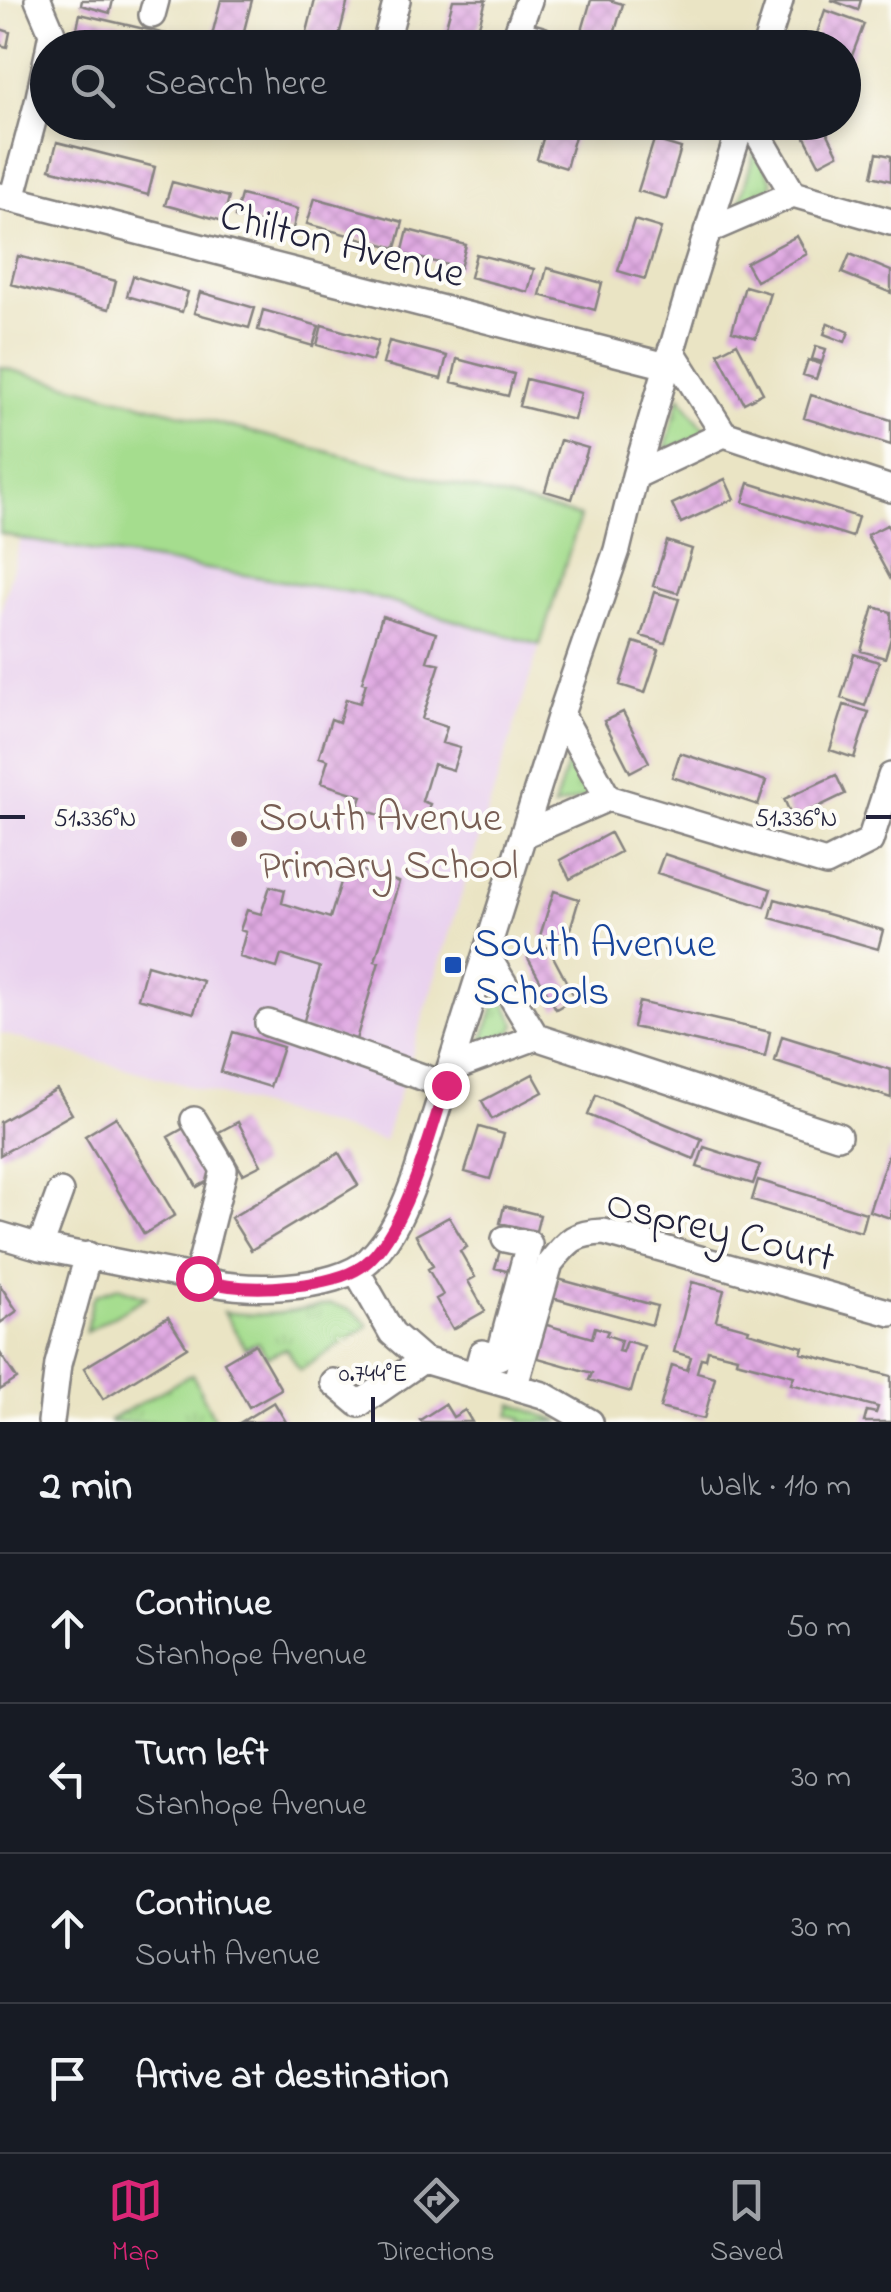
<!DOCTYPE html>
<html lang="en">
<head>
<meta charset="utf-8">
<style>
	body { margin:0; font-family:"Indie Flower",sans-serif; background:#20242c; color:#f1f3f6 }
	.stop { position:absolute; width:30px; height:30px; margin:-22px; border:8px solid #db2777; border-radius:50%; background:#fff }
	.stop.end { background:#db2777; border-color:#fff; box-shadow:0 2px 10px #0008 }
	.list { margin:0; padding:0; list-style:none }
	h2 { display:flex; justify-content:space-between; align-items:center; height:130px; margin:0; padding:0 40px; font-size:42px }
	h2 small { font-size:32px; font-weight:400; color:#9ea1a6 }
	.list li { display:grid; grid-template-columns:65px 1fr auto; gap:30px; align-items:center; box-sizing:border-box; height:150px; padding:0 40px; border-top:2px solid #363941 }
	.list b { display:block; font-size:38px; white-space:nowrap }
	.list p { margin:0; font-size:32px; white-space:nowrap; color:#9ea1a6 }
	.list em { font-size:32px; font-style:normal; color:#9ea1a6 }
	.icon { flex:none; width:55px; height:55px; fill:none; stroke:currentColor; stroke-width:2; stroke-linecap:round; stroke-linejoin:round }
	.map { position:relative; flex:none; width:891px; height:1422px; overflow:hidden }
	.search { position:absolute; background:#171b24; box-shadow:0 5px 15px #0003; left:30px; right:30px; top:30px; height:110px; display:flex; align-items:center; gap:25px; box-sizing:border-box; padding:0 35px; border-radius:55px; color:#9ea1a6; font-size:38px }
	.sheet { height:730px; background:#171b24 }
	nav { display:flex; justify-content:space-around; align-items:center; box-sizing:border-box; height:140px; border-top:2px solid #363941; background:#171b24; font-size:28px; color:#9ea1a6 }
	nav a { display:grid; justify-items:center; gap:5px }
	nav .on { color:#db2777 }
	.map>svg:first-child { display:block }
</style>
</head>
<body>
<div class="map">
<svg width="891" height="1422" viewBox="0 0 891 1422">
	<defs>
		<pattern id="grass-tufts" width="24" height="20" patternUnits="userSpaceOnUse" patternTransform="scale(2.5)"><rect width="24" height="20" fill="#a5dd8e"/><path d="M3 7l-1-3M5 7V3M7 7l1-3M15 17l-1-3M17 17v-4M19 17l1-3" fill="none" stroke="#8ebd7b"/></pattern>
		<pattern id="building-cross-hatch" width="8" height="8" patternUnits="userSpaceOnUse" patternTransform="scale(2.5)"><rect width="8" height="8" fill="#e0aae2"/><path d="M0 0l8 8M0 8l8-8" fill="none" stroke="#c092c3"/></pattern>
	</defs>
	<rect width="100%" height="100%" fill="#fdfcf7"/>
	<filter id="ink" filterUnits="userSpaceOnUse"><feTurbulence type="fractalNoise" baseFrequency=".01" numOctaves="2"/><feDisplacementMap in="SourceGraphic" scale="20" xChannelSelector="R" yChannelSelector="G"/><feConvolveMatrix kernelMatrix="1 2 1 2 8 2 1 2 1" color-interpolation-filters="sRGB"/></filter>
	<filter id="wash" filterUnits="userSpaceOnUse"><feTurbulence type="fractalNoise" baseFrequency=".0048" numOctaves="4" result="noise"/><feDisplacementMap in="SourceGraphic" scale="40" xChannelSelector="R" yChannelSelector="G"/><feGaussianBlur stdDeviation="2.25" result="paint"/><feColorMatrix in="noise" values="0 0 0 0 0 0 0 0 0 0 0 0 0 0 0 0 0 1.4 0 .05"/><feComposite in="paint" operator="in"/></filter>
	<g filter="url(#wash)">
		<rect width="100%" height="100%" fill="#eae4c4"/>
		<path fill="#e9d2ee" d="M21 539 362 594 540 645 384 1141 0 1033V613Z"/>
		<path fill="url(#grass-tufts)" stroke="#648064" stroke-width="2.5" d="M756 146 772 182 767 195 738 209Z
			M680 396 700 424 710 433 665 450Z
			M571 752 594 791 587 797 554 807Z
			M499 992 516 1024 513 1031 481 1046Z
			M118 1287 146 1297 86 1332 92 1301 96 1295Z
			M330 1304C345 1307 361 1313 368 1326L300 1370 286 1348 267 1357 258 1342 245 1348 224 1312C264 1318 291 1312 330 1304Z
			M192 1374 216 1422H111L110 1420Z
			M513 1404 560 1422H521L522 1418 510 1415Z"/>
		<path fill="#a5dd8e" stroke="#648064" stroke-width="2.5" d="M0 367 580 517 540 645 362 594 21 539 0 533Z"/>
		<g id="blocks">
			<path fill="url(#building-cross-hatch)" d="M82 0H113L110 13 81 5Z
				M221 0H252L240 46 211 39Z
				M315 0H348L336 48H303Z
				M453 0H486L473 48H440Z
				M591 0H609L623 4 610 48H577Z
				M831 0H861L858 10Z
				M825 10 864 24 848 66 844 64V48H812Z
				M80 14 200 42 198 48H136L76 33Z
				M0 29 10 32 7 47 0 45Z
				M548 122H579L566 168 537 159Z
				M665 122H695L691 136 664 128Z
				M797 122H822L838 154 819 164Z
				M654 140 681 148 666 199 638 191Z
				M57 142 155 167 148 195 50 169Z
				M877 153 891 156V181L872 176Z
				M172 182 229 197 223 221 165 205Z
				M241 195 298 209 292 232 235 217Z
				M315 198 403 222 396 248 307 224Z
				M634 220 661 228 645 279 618 271Z
				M408 230 466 245 460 268 402 254Z
				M797 236 807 254 756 281 746 263Z
				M476 254 534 269 528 292 470 277Z
				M850 254 891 271V293L842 273Z
				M18 256 116 281 109 309 11 284Z
				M547 268 602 283 595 310 540 295Z
				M133 276 188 292 182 312 127 296Z
				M745 286 770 293 756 338 732 331Z
				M200 292 255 308 249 328 194 313Z
				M263 310 319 326 313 346 258 330Z
				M828 323 849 332 845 342 824 334Z
				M322 325 378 341 372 361 317 345Z
				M389 341 447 356 441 379 383 364Z
				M737 343 763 393 744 403 718 353Z
				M816 346 826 349 822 362 812 359Z
				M457 359 514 374 508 396 452 382Z
				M808 360 821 364 816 379 803 375Z
				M526 379 581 393 574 420 519 406Z
				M811 395 891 420V445L804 418Z
				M560 440 588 448 572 499 545 491Z
				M725 479 734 499 681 523 672 504Z
				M749 483 858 517 852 537 743 502Z
				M887 525 891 532V580L867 535Z
				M667 541 692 549 678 593 653 586Z
				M654 592 679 599 665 643 641 636Z
				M874 607 891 612V638L885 658 861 651Z
				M382 616 436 633 427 661 440 664 422 719 447 727 442 743 460 748 453 770 433 764 422 801 430 804 422 829 358 808 362 796 321 783 328 760 319 757 331 719 339 722 346 699 360 703 366 683 362 682Z
				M634 642 659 650 645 693 620 685Z
				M854 654 879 662 865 706 841 698Z
				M844 705 869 712 854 758 830 750Z
				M623 712 649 762 630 772 604 721Z
				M680 753 766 781 758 805 672 777Z
				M836 775 845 794 793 819 784 799Z
				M610 833 620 852 570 879 560 860Z
				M664 854 771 889 765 907 657 873Z
				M346 866 399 882 375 961 379 962 355 1043 302 1027 320 967 281 955 277 968 239 957 246 932 240 930 247 910 261 914 270 886 285 890 282 903 330 918Z
				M554 891 579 899 566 943 540 936Z
				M775 899 883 930 878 949 770 918Z
				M548 947 575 998 556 1009 528 958Z
				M147 965 203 981 194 1013 138 998Z
				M639 1002 770 1032 765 1057 633 1027Z
				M233 1032 283 1047 270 1087 221 1072Z
				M782 1036 891 1070V1098L775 1061Z
				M533 1074 543 1092 492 1119 482 1101Z
				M57 1089 72 1114 0 1155V1122Z
				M596 1095 702 1139 694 1159 588 1115Z
				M116 1117 175 1215 144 1234 85 1136Z
				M238 1122 261 1165 243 1174 219 1132Z
				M186 1127 215 1177 197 1187 168 1137Z
				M479 1127 504 1134 490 1179 465 1172Z
				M704 1147 760 1165 753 1184 697 1167Z
				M891 1147V1216L890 1218 869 1211Z
				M339 1153 358 1185 251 1250 231 1218Z
				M758 1180 866 1213 861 1232 752 1200Z
				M504 1206 540 1215 536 1231 500 1223Z
				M449 1217 467 1247 460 1251 475 1277 468 1281 485 1311 453 1329 436 1299 443 1295 428 1269 433 1266 416 1235Z
				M500 1251 518 1255 514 1273 495 1268Z
				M558 1279 657 1306 652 1325 553 1298Z
				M692 1282 724 1290 716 1320 749 1329 748 1332 803 1347 801 1353 891 1376V1422H864L867 1411 876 1413 878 1407 791 1384 794 1376 736 1361 737 1357 708 1350 706 1359 701 1358 697 1372 715 1377 704 1419 660 1408 672 1365 687 1370 691 1357 674 1352Z
				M0 1285 17 1311 0 1323Z
				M168 1317 187 1347 103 1399 84 1368Z
				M540 1323 592 1338 595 1327 608 1331 606 1335 621 1340 618 1351 622 1352 626 1341 644 1346 631 1392 589 1380 592 1373 531 1356Z
				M255 1344 281 1389 249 1407 224 1362Z
				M0 1353 17 1379 0 1390Z
				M274 1402 286 1422H241Z
				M445 1404 453 1417 465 1410 472 1422H422L420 1420Z"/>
		</g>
	</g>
	<g filter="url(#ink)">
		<use href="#blocks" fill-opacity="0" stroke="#868380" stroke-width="2.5"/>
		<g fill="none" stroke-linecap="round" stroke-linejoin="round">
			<defs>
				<path id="minor" d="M38 0 52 33 49 48
					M529 0 517 33 541 40
					M152 15 156 0
					M51 40 79 48
					M384 48 397 0
					M765 48 780 0
					M793 194 891 222
					M0 196 667 366
					M12 199 38 102 48 54
					M707 231 793 194 751 122
					M671 350 724 434
					M724 434 891 489
					M635 476 724 434
					M608 798 826 863 870 841 891 776
					M523 835 608 798 561 714
					M268 1023 445 1085
					M536 1037 838 1136
					M450 1069 536 1037 486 954
					M194 1120 224 1170 197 1278
					M0 1235 40 1247 197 1278C236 1294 337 1291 369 1260 393 1237 406 1204 417 1173L561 714 617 550 635 476 693 278 742 122
					M40 1247 60 1192
					M356 1270 392 1333 423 1360 543 1395 590 1422
					M476 1375 482 1353 499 1357 529 1244 505 1239
					M333 1382 359 1404 423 1360
					M515 1385 550 1263C569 1240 574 1233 604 1232L891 1313
					M51 1422 58 1364 88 1255"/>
			</defs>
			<use href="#minor" stroke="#868380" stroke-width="30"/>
			<use href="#minor" stroke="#fff" stroke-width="25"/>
		</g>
	</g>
	<g fill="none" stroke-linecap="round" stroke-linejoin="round" filter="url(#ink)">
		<path stroke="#db2777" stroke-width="12" d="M198 1278C223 1289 262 1289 289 1286 308 1285 340 1279 356 1270 403 1245 430 1133 446 1085"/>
	</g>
	<path fill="none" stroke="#22223b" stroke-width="4" d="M0 817H25M866 817H891M373 1397V1422"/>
	<circle fill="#8d6e63" stroke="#fdfcf7" stroke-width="4" cx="239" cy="839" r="10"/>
	<rect fill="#1a4fb4" stroke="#fdfcf7" stroke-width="4" x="443" y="955" width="20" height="20" rx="5"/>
	<g text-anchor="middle" stroke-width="8" stroke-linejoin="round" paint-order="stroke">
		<g font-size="42" fill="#22223b" stroke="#fdfcf7">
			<text transform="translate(343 242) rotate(14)" y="15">Chilton Avenue</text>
			<text transform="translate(721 1228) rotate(14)" y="15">Osprey Court</text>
		</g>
		<g font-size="42" fill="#785e54" stroke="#fdfcf7" text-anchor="start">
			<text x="259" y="830">South Avenue<tspan x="259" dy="48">Primary School</tspan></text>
		</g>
		<g font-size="42" fill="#164399" stroke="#fdfcf7" text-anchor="start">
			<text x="473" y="956">South Avenue<tspan x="473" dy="48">Schools</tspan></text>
		</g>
	</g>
	<g font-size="25" text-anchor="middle" fill="#22223b" stroke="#fdfcf7" stroke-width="8" stroke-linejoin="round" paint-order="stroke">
		<text x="95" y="826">51.336°N</text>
		<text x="796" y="826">51.336°N</text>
		<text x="373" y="1381">0.744°E</text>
	</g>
</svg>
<div class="stop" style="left:198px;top:1278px"></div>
<div class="stop end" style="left:446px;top:1085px"></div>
<div class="search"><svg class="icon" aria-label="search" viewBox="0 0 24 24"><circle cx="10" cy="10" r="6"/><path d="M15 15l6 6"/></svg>Search here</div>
</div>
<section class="sheet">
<h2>2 min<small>Walk · 110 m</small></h2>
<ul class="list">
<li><svg class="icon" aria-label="ahead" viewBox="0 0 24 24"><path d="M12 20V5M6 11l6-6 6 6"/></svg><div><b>Continue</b><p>Stanhope Avenue</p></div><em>50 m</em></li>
<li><svg class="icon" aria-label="left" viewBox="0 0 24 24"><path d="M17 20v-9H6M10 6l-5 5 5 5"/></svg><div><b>Turn left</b><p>Stanhope Avenue</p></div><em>30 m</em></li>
<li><svg class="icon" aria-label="ahead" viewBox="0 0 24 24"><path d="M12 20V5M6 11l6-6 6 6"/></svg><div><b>Continue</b><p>South Avenue</p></div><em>30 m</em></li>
<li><svg class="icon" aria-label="arrive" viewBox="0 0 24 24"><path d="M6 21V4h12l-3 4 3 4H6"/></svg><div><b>Arrive at destination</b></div></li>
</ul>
</section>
<nav>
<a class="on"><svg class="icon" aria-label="map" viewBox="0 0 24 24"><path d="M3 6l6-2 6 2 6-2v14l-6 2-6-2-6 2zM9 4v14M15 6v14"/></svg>Map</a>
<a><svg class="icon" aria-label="directions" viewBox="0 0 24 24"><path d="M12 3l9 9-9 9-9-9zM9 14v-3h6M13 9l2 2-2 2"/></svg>Directions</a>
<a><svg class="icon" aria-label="saved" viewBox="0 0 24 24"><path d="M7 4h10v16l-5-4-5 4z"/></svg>Saved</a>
</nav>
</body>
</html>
